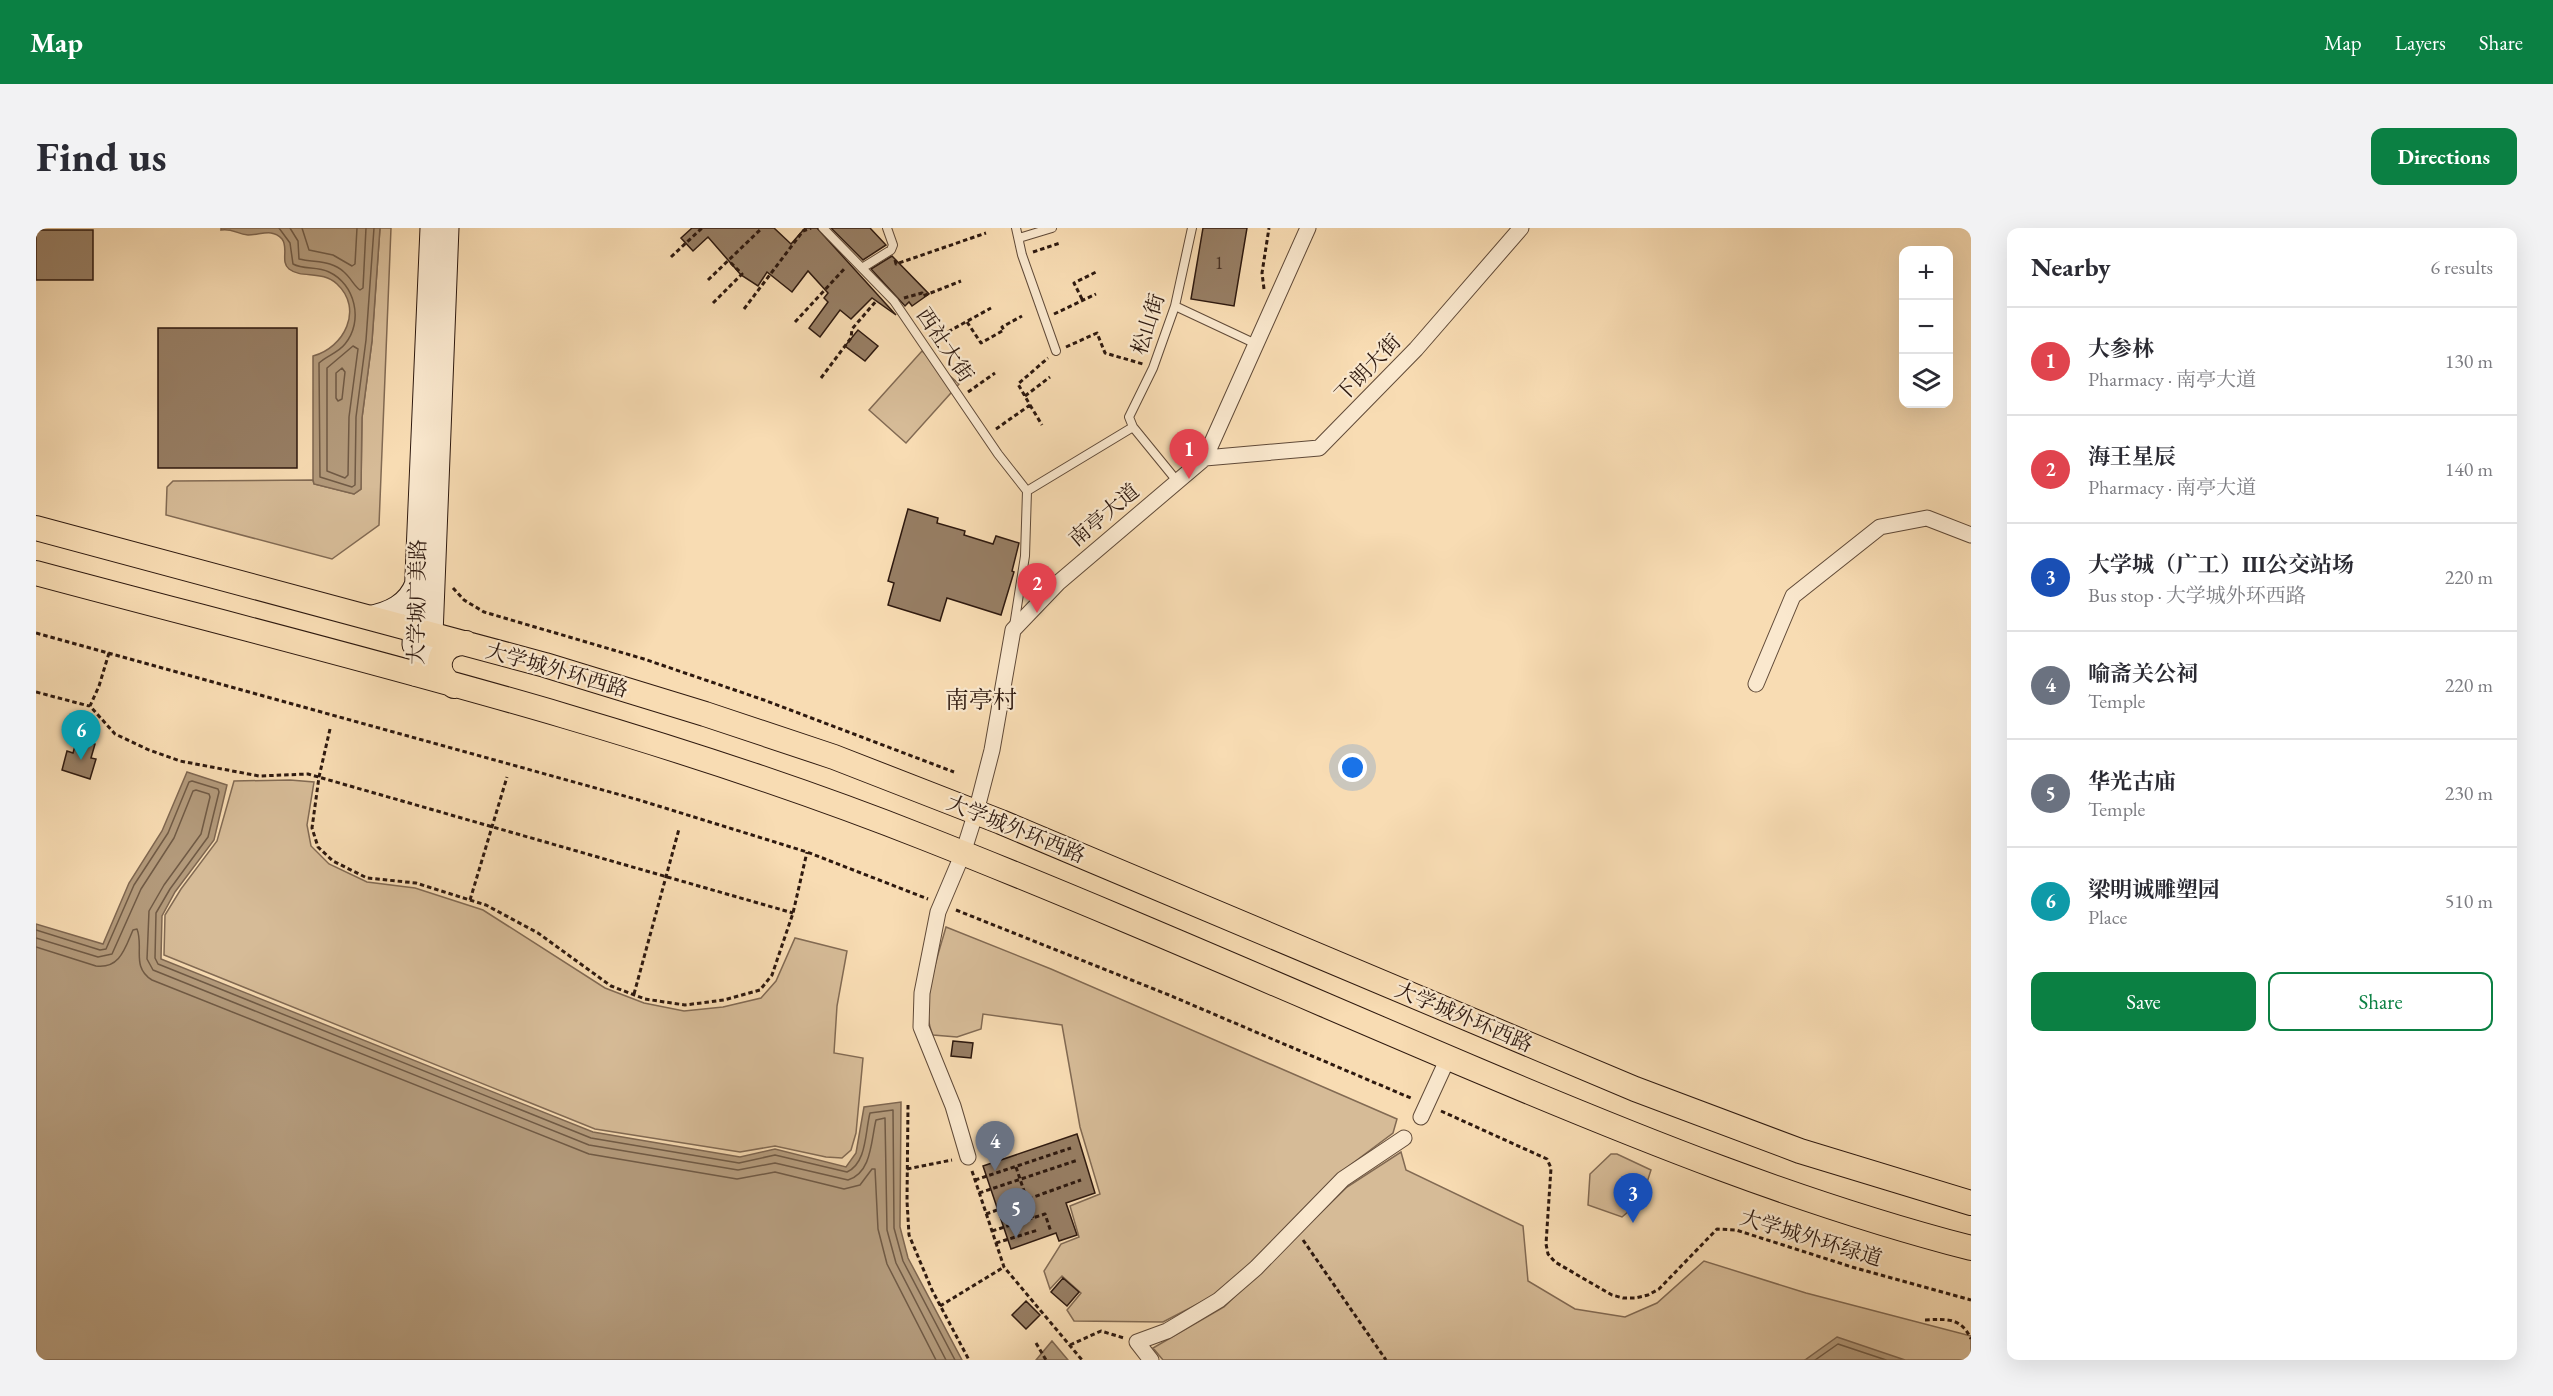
<!DOCTYPE html>
<html lang="en">
<head>
<meta charset="utf-8">
<style>
	body { margin:0; font-family:"EB Garamond","Noto Serif SC",serif; background:#f2f2f3; color:#2b2b33 }
	.controls { position:absolute; right:18px; top:18px; display:grid; overflow:hidden; border-radius:12px; box-shadow:0 6px 24px #0002 }
	.controls button { width:54px; height:54px; display:grid; place-items:center; padding:0; border:0; border-bottom:2px solid #e1e1e2; background:#fff; color:#2b2b33; font:30px sans-serif }
	.you { position:absolute; left:1317px; top:540px; width:21px; height:21px; margin:-15px; border:4px solid #fff; border-radius:50%; background:#1a73e8; box-shadow:0 0 0 9px #1a73e833 }
	.badge { display:grid; place-items:center; width:39px; height:39px; border-radius:50%; background:#0b8043; color:#fff; font-size:20px; font-weight:700 }
	.pin { position:absolute; translate:-50% -50px; filter:drop-shadow(0 2px 3px #0008) }
	.pin::after { content:''; position:absolute; top:32px; width:21px; height:18px; background:inherit; clip-path:polygon(0 0,100% 0,50% 100%) }
	.list { margin:0; padding:0; list-style:none }
	h2 { display:flex; justify-content:space-between; align-items:center; height:78px; margin:0; padding:0 24px; font-size:26px }
	h2 small { font-size:20px; font-weight:400; color:#7c7c81 }
	.list li { display:grid; grid-template-columns:39px 1fr auto; gap:18px; align-items:center; box-sizing:border-box; height:108px; padding:0 24px; border-top:2px solid #e1e1e2 }
	.list b { display:block; font-size:22px; white-space:nowrap }
	.list p { margin:0; font-size:20px; white-space:nowrap; color:#7c7c81 }
	.list em { font-size:20px; font-style:normal; color:#7c7c81 }
	.actions { display:flex; gap:12px; padding:18px 24px }
	.actions a { flex:1; padding:14px 0; border:2px solid #0b8043; border-radius:12px; text-align:center; font-size:21px; color:#0b8043 }
	.actions .main { background:#0b8043; color:#fff }
	.icon { flex:none; width:33px; height:33px; fill:none; stroke:currentColor; stroke-width:2; stroke-linecap:round; stroke-linejoin:round }
	.map { position:relative; flex:none; width:1935px; height:1132px; overflow:hidden; border-radius:12px }
	header { display:flex; align-items:center; gap:36px; box-sizing:border-box; height:84px; padding:0 30px; background:#0b8043; color:#fff }
	header strong { font-size:28px }
	nav { display:flex; gap:33px; margin-inline-start:auto; font-size:21px }
	.intro { display:flex; align-items:center; justify-content:space-between; box-sizing:border-box; height:144px; padding:0 36px }
	h1 { margin:0; font-size:42px }
	.button { padding:15px 27px; border-radius:12px; background:#0b8043; color:#fff; font-size:21px; font-weight:700 }
	main { display:flex; gap:36px; padding:0 36px }
	aside { flex:1; background:#fff; border-radius:12px; box-shadow:0 6px 24px #0002 }
	.map>svg:first-child { display:block }
</style>
</head>
<body>
<header>
<strong>Map</strong>
<nav><a>Map</a><a>Layers</a><a>Share</a></nav>
</header>
<div class="intro"><h1>Find us</h1><a class="button">Directions</a></div>
<main>
<div class="map">
<svg width="1935" height="1132" viewBox="0 0 1935 1132">
	<rect width="100%" height="100%" fill="#f8dcb3"/>
	<filter id="stains"><feTurbulence type="fractalNoise" baseFrequency=".00333" numOctaves="4"/><feColorMatrix values="0 0 0 0 .2 0 0 0 0 .09 0 0 0 0 .02 0 0 0 .5 -.17"/></filter>
	<radialGradient id="worn" r=".72"><stop offset=".6" stop-color="#630" stop-opacity="0"/><stop offset="1" stop-color="#630" stop-opacity=".3"/></radialGradient>
	<path fill="#d6bb97" stroke="#826a53" stroke-width="1.5" d="M344 0H355L343 297 296 331 130 287 131 259 137 253 277 252 278 256 318 266 325 261 326 190 336 113Z
		M886 123 923 156 870 215 833 182Z
		M254 552 278 554 271 597 275 618 293 636 331 654 379 660 447 682 569 760 608 775 648 783 687 779 725 770 740 753 759 710 811 723 801 778 798 825 827 830 820 905 815 922 806 930 790 929 739 918 704 924 559 901 128 727 129 687 145 661 181 613 198 553Z
		M910 699 1015 741 1361 891 1357 905 1305 944 1211 1040 1181 1066 1127 1094 1038 1093 1031 1082 1045 1065 1026 1048 1014 1061 1008 1043 1025 1016 1043 1009 1034 978 1064 966 1044 899 1026 797 947 786 945 801 921 809 897 807C883 779 902 728 910 699Z
		M1365 924 1370 942 1487 998 1492 1053 1539 1081 1589 1089 1621 1075 1668 1033 1770 1065 1935 1108V1132H1127L1117 1120 1188 1079 1311 959Z
		M1575 926H1581L1615 942 1605 973 1586 989 1552 977 1554 946Z"/>
	<path fill="#b39a7b" stroke="#7e6650" stroke-width="1.5" d="M185 0H344L336 113 326 190 325 261 318 266 278 256 277 252V128C308 120 328 81 301 56 286 42 266 51 253 41 244 34 253 20 246 11 236 0 225 7 212 7 201 6 196 0 185 2Z
		M151 544 191 557 178 612 139 664 126 688 125 731 557 904 704 929 739 921 810 939 820 925 828 879 865 874 864 999 872 1030 926 1132H0V696L67 716 93 655 126 603Z
		M1801 1109 1869 1132H1769Z
		M1016 1113 1032 1132H1000Z"/>
	<g fill="none" stroke-linecap="round" stroke-linejoin="round">
		<path stroke="#705a45" stroke-width="1.5" d="M243 0 254 15 257 36C268 42 281 38 293 44 319 56 328 93 309 116 302 125 290 128 283 135L284 249 316 259 319 257 320 189 330 112 338 0
			M254 0 262 13 263 31C280 35 295 32 308 44 315 50 318 58 324 62L327 60 330 0
			M266 0 273 22 297 27 316 38 319 36 321 0
			M317 118 322 121 313 189 312 247 309 250 291 243V140Z
			M306 140 309 144 306 171 302 173 300 170V145Z
			M0 702 64 722 70 721 98 657 132 605 153 554 156 553 182 561 183 564 172 609 134 661 120 685 119 730 122 736 555 910 703 935 739 927 811 944C831 935 829 904 834 885L857 882 858 1000 867 1033 919 1132
			M0 710 62 729 76 726 105 661 138 610 157 563 160 562 173 566 174 569 165 606 128 657 113 683 111 731 117 742 553 917 702 942 739 935 812 952C836 945 835 912 840 892L849 890 851 1002 860 1035 910 1132
			M0 719 60 738C84 741 89 720 97 702L101 701C108 719 95 739 116 752L553 926 701 951 739 944 808 961 824 957 836 941H839L842 1001 851 1036 900 1132
			M1779 1132 1802 1116 1850 1132"/>
	</g>
	<path fill="#977e64" stroke="#2e190f" stroke-width="1.5" d="M656 0H738L755 16 769 0H781L860 87 836 70 815 91 804 82 784 109 773 100 792 74 788 70 792 65 772 43 756 64 731 44 722 58 705 47 672 9 657 23 645 10Z
		M795 0H834L850 17 827 32Z
		M1167 0H1211L1198 78 1155 71Z
		M0 2H57V52H0Z
		M856 28 893 66 876 78 873 74 869 78 835 41Z
		M122 100H261V240H122Z
		M822 102 842 118 829 133 809 118Z
		M872 281 902 290 901 295 929 303 928 307 957 316 960 308 983 315 976 343 978 344 965 387 911 370 904 393 852 377 858 355 852 353Z
		M41 511 59 516 55 530 60 531 54 551 26 542 31 523 37 525Z
		M917 813 937 815 935 830 915 828Z
		M1041 906 1059 965 1030 975 1041 1007 1023 1013 1020 1005 975 1021 947 938Z
		M1027 1050 1043 1064 1031 1078 1015 1064Z
		M990 1073 1004 1087 990 1101 976 1087Z"/>
	<g fill="none" stroke-linecap="round" stroke-linejoin="round">
		<defs>
			<path id="lane" d="M787 0 858 73 962 226 991 263
				M980 0 986 27 1020 123
				M983 10 1016 0
				M826 40 855 22 857 17 851 0
				M1139 78 1220 116
				M1141 253 1097 199 1093 189 1117 140 1139 78 1156 0
				M991 263 1097 199
				M978 398 989 328 991 263"/>
			<path id="street" d="M1169 230 1283 220 1380 121 1485 0
				M1720 456 1757 368 1844 299 1891 290 1935 307
				M1385 889 1412 830
				M932 929 917 878 885 799 886 765 902 684 927 625 940 584 956 522 977 402 1022 355 1169 230 1272 0
				M1115 1132 1101 1114 1131 1103 1183 1072 1220 1040 1307 951 1368 910"/>
			<path id="secondary" d="M332 389C353 385 372 377 380 355
				M377 417 395 0
				M379 447 396 407 412 0"/>
			<path id="primary" d="M0 300 509 437 669 486 798 529 965 594 1599 861 1764 923 1935 975
				M0 345C298 425 601 496 889 610 1074 683 1257 764 1441 842 1602 910 1765 976 1935 1020
				M418 458C394 445 402 414 430 415"/>
		</defs>
		<use href="#lane" stroke="#604a38" stroke-width="10"/>
		<use href="#street" stroke="#604a38" stroke-width="17"/>
		<use href="#secondary" stroke="#2e190f" stroke-width="23"/>
		<use href="#primary" stroke="#2e190f" stroke-width="26"/>
		<path stroke="#2e190f" stroke-width="3" stroke-dasharray="4.5 3" stroke-linecap="butt" d="M997 24 1024 15
			M635 29 666 0
			M859 32 860 36 950 5
			M672 52 726 0
			M1228 61 1226 45 1233 0
			M868 70 886 65 887 68 925 53
			M1046 71 1038 55 1060 44
			M677 75 706 46 693 33
			M708 81 767 3 775 0
			M1018 86 1060 66
			M759 94 809 40
			M931 94 945 115 968 102 966 99 986 88
			M899 111 955 80
			M1030 119 1061 105 1069 125 1107 136
			M785 150 815 110 816 101 841 72
			M932 164 959 145
			M989 168 1014 149
			M994 177 1006 197
			M960 201 994 177 982 156 1012 130
			M417 360 428 372 448 384 608 431 728 472 918 544
			M0 405 603 572 771 624 892 671
			M73 425 63 458 54 478 79 506 113 522 144 533 223 548 272 546 757 685
			M0 464 53 478
			M294 501 283 549 276 600 282 619 297 633 331 650 380 655 450 677 502 705 575 758 609 771 649 777 688 772 724 762 736 747 757 685 771 624
			M434 672 471 549
			M920 682 1133 767 1377 871
			M598 766 643 601
			M872 877 871 973 873 1007 896 1062 933 1132
			M1405 883 1511 931 1515 940 1510 1016 1512 1026 1519 1034 1576 1067 1587 1070H1599L1612 1067 1623 1061 1681 1001 1700 1002 1816 1039 1935 1072
			M980 939 997 990
			M871 941 916 932
			M936 943 968 1039 1046 1132
			M939 952 1035 920
			M943 965 1042 932
			M950 986 1045 952
			M956 1003 1009 986 1015 1004
			M1267 1012 1350 1132
			M960 1015 1002 1002
			M904 1078 968 1039
			M1889 1092C1910 1091 1925 1089 1935 1111
			M1000 1115 1010 1132
			M1034 1117 1065 1103 1088 1110"/>
		<use href="#lane" stroke="#fae8ce" stroke-width="8"/>
		<use href="#street" stroke="#fae8ce" stroke-width="15"/>
		<use href="#secondary" stroke="#fae8ce" stroke-width="21"/>
		<use href="#primary" stroke="#f8dcb3" stroke-width="24"/>
	</g>
	<g text-anchor="middle" stroke-width="4.5" stroke-linejoin="round" paint-order="stroke">
		<g font-size="18" fill="#483224">
			<text x="1183" y="41">1</text>
		</g>
		<g font-size="21" fill="#2e190f" stroke="#fae8ce">
			<text transform="translate(1112 96) rotate(-72)" y="7">松山街</text>
			<text transform="translate(909 117) rotate(56)" y="7">西社大街</text>
			<text transform="translate(1332 140) rotate(-46)" y="7">下朗大街</text>
			<text transform="translate(1068 287) rotate(-40)" y="7">南亭大道</text>
			<text transform="translate(381 374) rotate(-89)" y="7">大学城广美路</text>
			<text transform="translate(521 442) rotate(16)" y="7">大学城外环西路</text>
			<text transform="translate(980 601) rotate(22)" y="7">大学城外环西路</text>
			<text transform="translate(1428 789) rotate(23)" y="7">大学城外环西路</text>
			<text transform="translate(1775 1010) rotate(17)" y="7">大学城外环绿道</text>
		</g>
		<g font-size="24" fill="#2e190f" stroke="#fae8ce">
			<text x="945" y="480">南亭村</text>
		</g>
	</g>
	<rect width="100%" height="100%" filter="url(#stains)"/>
	<rect width="100%" height="100%" fill="url(#worn)"/>
</svg>
<div class="controls">
<button>+</button>
<button>−</button>
<button><svg class="icon" aria-label="layers" viewBox="0 0 24 24"><path d="M12 4l9 5-9 5-9-5zM3 14l9 5 9-5"/></svg></button>
</div>
<div class="you"></div>
<div class="pin badge" style="left:1153px;top:251px;background:#e0444e">1</div>
<div class="pin badge" style="left:1001px;top:385px;background:#e0444e">2</div>
<div class="pin badge" style="left:1597px;top:995px;background:#1a4fb4">3</div>
<div class="pin badge" style="left:959px;top:943px;background:#6b7280">4</div>
<div class="pin badge" style="left:980px;top:1010px;background:#6b7280">5</div>
<div class="pin badge" style="left:45px;top:532px;background:#0f9aa8">6</div>
</div>
<aside>
<h2>Nearby<small>6 results</small></h2>
<ul class="list">
<li><span class="badge" style="background:#e0444e">1</span><div><b>大参林</b><p>Pharmacy · 南亭大道</p></div><em>130 m</em></li>
<li><span class="badge" style="background:#e0444e">2</span><div><b>海王星辰</b><p>Pharmacy · 南亭大道</p></div><em>140 m</em></li>
<li><span class="badge" style="background:#1a4fb4">3</span><div><b>大学城（广工）III公交站场</b><p>Bus stop · 大学城外环西路</p></div><em>220 m</em></li>
<li><span class="badge" style="background:#6b7280">4</span><div><b>喻斋关公祠</b><p>Temple</p></div><em>220 m</em></li>
<li><span class="badge" style="background:#6b7280">5</span><div><b>华光古庙</b><p>Temple</p></div><em>230 m</em></li>
<li><span class="badge" style="background:#0f9aa8">6</span><div><b>梁明诚雕塑园</b><p>Place</p></div><em>510 m</em></li>
</ul>
<div class="actions"><a class="main">Save</a><a>Share</a></div>
</aside>
</main>
</body>
</html>
